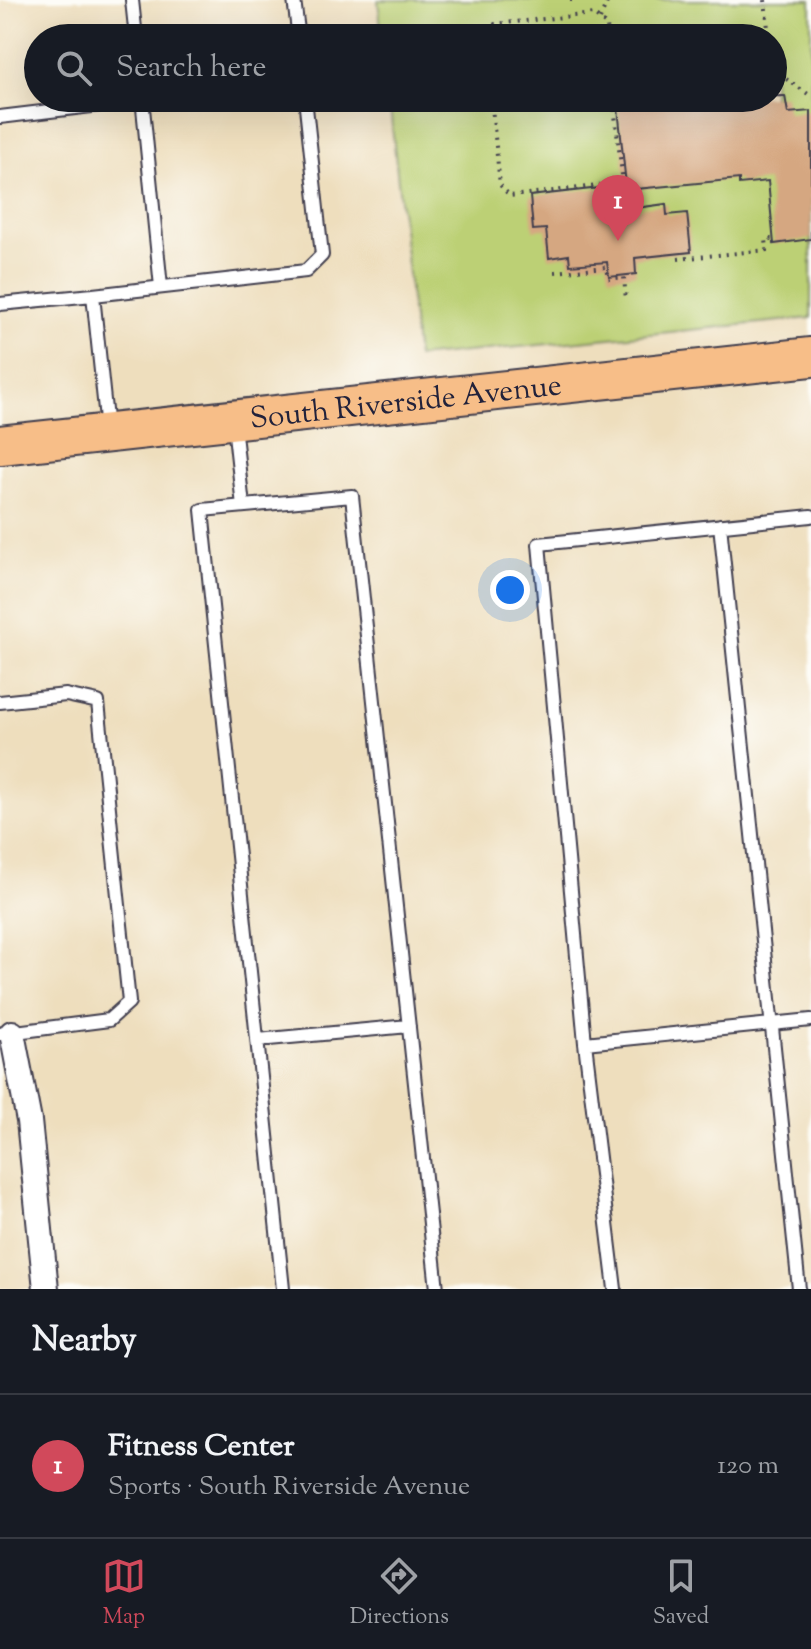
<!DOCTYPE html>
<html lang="en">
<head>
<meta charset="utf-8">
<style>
	body { margin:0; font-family:"Sorts Mill Goudy",serif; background:#20242c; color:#f1f3f6 }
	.you { position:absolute; left:510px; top:590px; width:28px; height:28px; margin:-20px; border:6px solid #fff; border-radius:50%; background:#1a73e8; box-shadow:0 0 0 12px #1a73e833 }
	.badge { display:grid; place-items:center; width:52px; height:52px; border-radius:50%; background:#d1495b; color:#fff; font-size:26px; font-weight:700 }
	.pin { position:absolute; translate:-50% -66px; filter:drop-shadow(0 2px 4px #0008) }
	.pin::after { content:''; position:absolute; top:42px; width:28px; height:24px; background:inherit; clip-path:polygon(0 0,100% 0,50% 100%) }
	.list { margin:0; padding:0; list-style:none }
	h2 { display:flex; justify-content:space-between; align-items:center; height:104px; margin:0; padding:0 32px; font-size:34px }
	h2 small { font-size:26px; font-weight:400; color:#9ea1a6 }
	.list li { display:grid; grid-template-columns:52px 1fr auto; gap:24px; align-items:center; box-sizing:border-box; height:144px; padding:0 32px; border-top:2px solid #363941 }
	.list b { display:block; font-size:30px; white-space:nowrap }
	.list p { margin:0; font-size:26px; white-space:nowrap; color:#9ea1a6 }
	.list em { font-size:26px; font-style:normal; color:#9ea1a6 }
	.icon { flex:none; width:44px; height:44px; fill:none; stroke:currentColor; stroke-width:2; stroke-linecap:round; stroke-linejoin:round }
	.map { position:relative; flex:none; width:811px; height:1289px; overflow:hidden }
	.search { position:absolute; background:#171b24; box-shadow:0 8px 32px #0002; left:24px; right:24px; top:24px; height:88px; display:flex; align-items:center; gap:20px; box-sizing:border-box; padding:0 28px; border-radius:44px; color:#9ea1a6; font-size:30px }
	.sheet { height:248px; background:#171b24 }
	nav { display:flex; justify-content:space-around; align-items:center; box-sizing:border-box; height:112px; border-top:2px solid #363941; background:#171b24; font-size:22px; color:#9ea1a6 }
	nav a { display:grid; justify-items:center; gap:4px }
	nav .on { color:#d1495b }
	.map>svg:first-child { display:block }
</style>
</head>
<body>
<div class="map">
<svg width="811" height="1289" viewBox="0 0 811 1289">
	<rect width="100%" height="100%" fill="#fdfcf7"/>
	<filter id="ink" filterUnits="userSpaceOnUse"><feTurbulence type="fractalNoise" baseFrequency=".0125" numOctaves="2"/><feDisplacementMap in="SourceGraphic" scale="16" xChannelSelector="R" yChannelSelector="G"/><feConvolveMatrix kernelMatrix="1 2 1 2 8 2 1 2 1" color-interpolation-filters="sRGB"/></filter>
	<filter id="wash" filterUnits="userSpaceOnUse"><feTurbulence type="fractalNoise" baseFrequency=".006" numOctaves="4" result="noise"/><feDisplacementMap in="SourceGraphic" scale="32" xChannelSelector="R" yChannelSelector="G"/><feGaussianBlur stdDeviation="1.8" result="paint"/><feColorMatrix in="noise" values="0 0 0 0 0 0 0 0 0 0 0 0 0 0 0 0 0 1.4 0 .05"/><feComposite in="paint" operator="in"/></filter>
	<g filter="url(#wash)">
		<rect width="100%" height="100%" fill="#eedebd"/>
		<path fill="#bcd074" stroke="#6f7958" stroke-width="2" d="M378 0H811V318L417 357 389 98H773V38H382Z"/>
		<g id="blocks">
			<path fill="#d5a781" d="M785 96 788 113 811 111V239L774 244 768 181 739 184V179L626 190 628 209 666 204 667 215 687 213 691 252 635 258 636 274 609 277 607 262 570 265 569 255 549 258 546 229 533 230 530 196 626 185 617 98Z"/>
		</g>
	</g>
	<g filter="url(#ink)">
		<use href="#blocks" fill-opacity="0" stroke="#413e4e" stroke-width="2"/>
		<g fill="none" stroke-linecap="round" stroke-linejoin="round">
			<defs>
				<path id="service" d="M132 0 136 38
					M294 0 299 38
					M142 98 161 287
					M0 117 142 100
					M93 295 306 271 322 255 305 98
					M0 304 93 295 107 429
					M234 425 243 506
					M720 525 799 1289
					M0 702 66 695 98 702 129 1002 109 1020 0 1034
					M258 1040 409 1026
					M585 1043 539 544 811 516
					M283 1289 202 510 352 496 437 1289
					M615 1289 585 1043 811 1020"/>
				<path id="minor" d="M12 1033 29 1121 46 1289"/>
				<g id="primary">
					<path id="s1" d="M0 445 811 357"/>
				</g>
			</defs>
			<use href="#service" stroke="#413e4e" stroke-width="16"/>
			<use href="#minor" stroke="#413e4e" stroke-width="28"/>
			<use href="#primary" stroke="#413e4e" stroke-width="42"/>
			<path stroke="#413e4e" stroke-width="4" stroke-dasharray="2 6" stroke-linecap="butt" d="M570 0H572
				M765 0 769 38
				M600 19 608 0
				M485 38 495 24 593 14 607 25 608 38
				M773 70 811 96
				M491 98 500 185 510 196 623 183 613 98
				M678 259 767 250 766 239H774
				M555 272 606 267 608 279 624 277 626 301"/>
			<use href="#service" stroke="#fff" stroke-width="12"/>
			<use href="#minor" stroke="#fff" stroke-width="24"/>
			<use href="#primary" stroke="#f7be88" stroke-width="38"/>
		</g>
	</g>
	<g text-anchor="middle" stroke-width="6" stroke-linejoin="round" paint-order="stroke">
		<g font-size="30" fill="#22223b" stroke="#fdfcf7">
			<text dy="10" stroke="none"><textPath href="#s1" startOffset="408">South Riverside Avenue</textPath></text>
		</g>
	</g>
</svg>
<div class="you"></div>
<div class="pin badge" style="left:618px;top:241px">1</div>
<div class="search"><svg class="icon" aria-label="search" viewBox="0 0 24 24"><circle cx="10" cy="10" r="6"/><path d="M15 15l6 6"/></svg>Search here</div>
</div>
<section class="sheet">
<h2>Nearby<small></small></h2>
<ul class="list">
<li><span class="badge">1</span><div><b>Fitness Center</b><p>Sports · South Riverside Avenue</p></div><em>120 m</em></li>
</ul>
</section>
<nav>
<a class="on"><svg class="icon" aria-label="map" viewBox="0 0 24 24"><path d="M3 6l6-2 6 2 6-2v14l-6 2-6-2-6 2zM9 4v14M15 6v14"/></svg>Map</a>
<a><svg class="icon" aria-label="directions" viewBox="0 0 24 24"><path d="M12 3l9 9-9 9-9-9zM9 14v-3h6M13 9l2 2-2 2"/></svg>Directions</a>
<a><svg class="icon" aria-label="saved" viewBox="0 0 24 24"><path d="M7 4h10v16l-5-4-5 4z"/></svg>Saved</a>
</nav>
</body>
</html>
